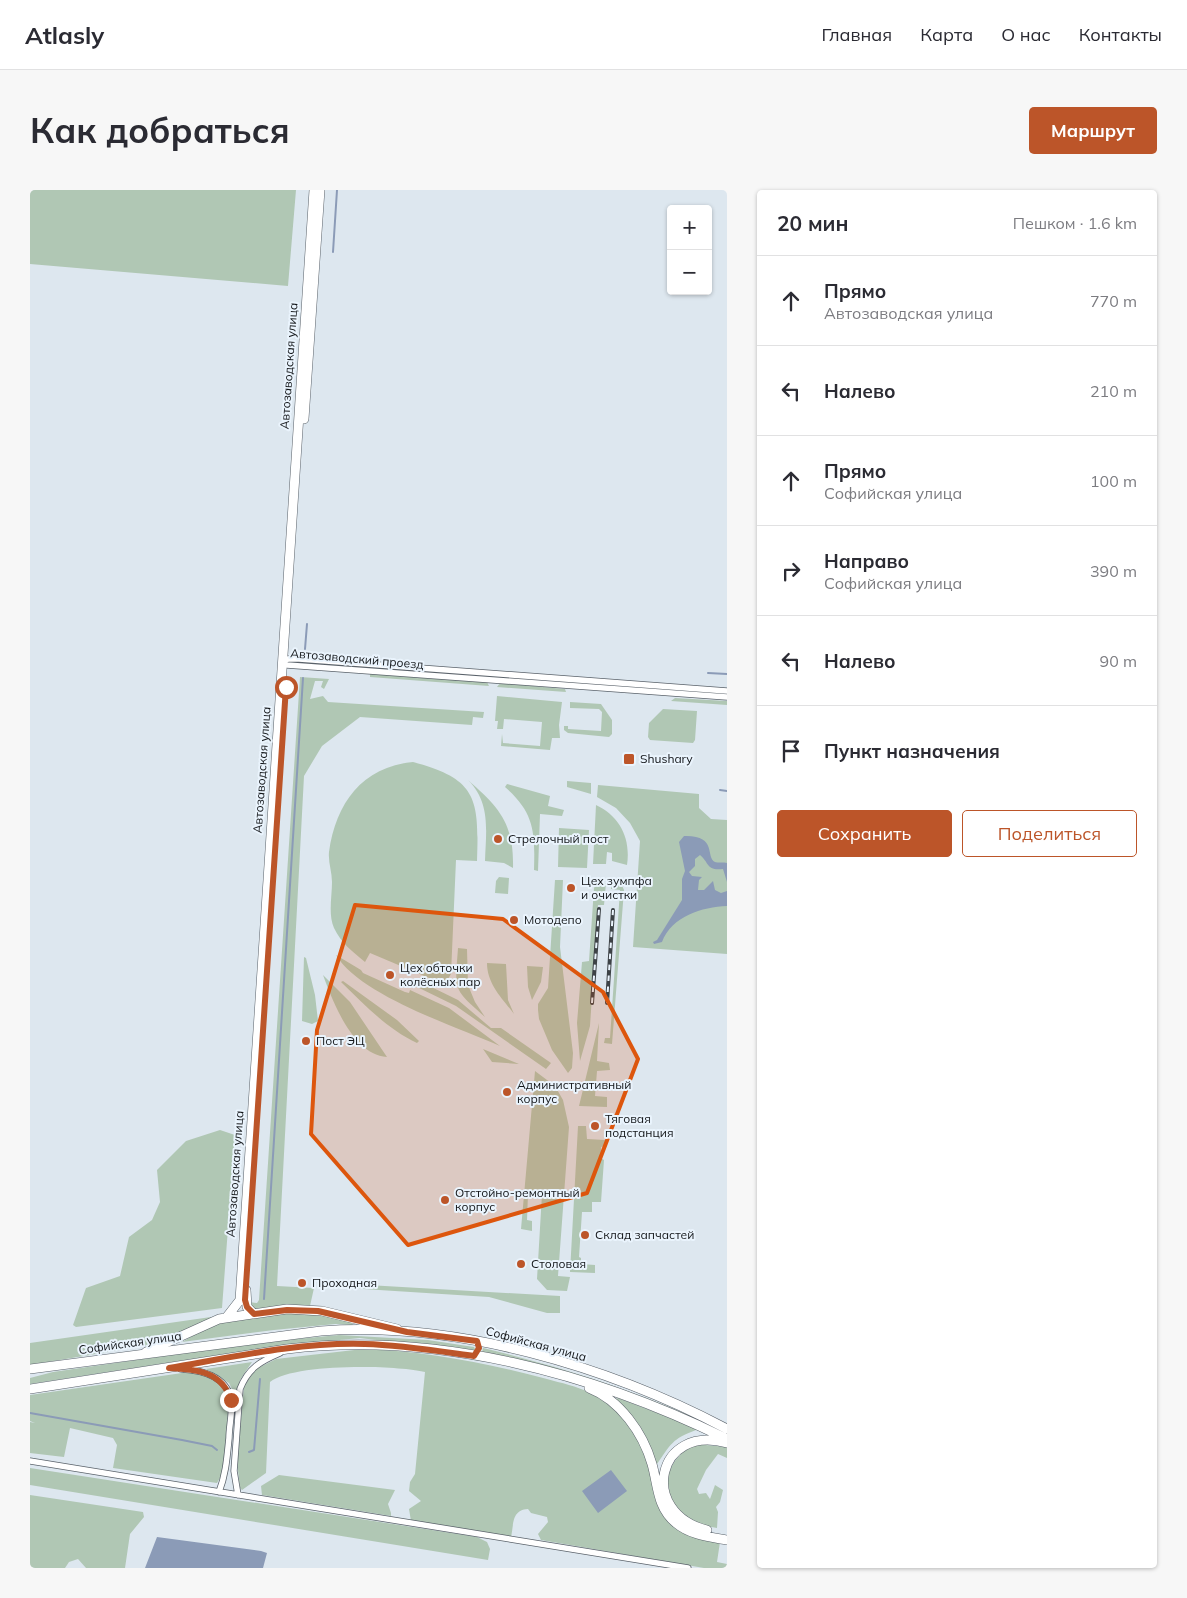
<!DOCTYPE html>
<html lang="ru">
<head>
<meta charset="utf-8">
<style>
	body { margin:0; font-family:Mulish,sans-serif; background:#f7f7f7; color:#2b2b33 }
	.controls { position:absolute; right:15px; top:15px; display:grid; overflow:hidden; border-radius:5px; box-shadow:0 1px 4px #0004 }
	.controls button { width:45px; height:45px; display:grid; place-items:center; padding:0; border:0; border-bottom:1px solid #e1e1e2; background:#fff; color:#2b2b33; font:25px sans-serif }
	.stop { position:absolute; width:15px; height:15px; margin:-11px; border:4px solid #bc5529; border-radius:50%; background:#fff }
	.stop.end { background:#bc5529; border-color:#fff; box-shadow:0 1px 5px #0008 }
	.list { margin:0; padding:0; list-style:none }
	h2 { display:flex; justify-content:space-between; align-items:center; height:65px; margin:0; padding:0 20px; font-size:21px }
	h2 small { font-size:16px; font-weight:400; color:#7c7c81 }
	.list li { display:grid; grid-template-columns:32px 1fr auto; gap:15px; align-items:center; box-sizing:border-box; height:90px; padding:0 20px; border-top:1px solid #e1e1e2 }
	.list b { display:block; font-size:19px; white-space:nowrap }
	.list p { margin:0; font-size:16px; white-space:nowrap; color:#7c7c81 }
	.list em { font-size:16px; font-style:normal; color:#7c7c81 }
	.actions { display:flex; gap:10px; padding:15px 20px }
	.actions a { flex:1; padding:11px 0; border:1px solid #bc5529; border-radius:5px; text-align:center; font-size:18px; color:#bc5529 }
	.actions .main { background:#bc5529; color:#fff }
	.icon { flex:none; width:28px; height:28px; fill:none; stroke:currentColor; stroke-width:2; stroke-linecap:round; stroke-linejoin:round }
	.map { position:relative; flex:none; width:697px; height:1378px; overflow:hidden; border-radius:5px }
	header { display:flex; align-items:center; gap:30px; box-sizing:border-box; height:70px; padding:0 25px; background:#fff; border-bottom:1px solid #e1e1e2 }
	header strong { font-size:24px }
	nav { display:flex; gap:28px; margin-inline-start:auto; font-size:18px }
	.intro { display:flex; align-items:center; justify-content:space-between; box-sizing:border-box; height:120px; padding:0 30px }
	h1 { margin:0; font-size:35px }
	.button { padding:12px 22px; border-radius:5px; background:#bc5529; color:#fff; font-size:18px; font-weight:700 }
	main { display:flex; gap:30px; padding:0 30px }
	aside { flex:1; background:#fff; border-radius:5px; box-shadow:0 1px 4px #0004 }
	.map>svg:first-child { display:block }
</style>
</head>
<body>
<header>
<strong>Atlasly</strong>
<nav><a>Главная</a><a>Карта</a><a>О нас</a><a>Контакты</a></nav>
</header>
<div class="intro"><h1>Как добраться</h1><a class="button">Маршрут</a></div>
<main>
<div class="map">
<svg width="697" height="1378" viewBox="0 0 697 1378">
	<rect width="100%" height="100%" fill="#dde7ef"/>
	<path fill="#b0c7b4" d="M0 0H266L258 96 0 74Z
		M340 483 457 492 459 496 340 487Z
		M270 487 299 489 294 499 291 497 293 491H285L280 509 293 506 298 512 454 522 453 528 443 527 442 535 330 527 292 556 274 586 247 1096 284 1098 280 1116 225 1121 219 1112 227 1113 229 1110Z
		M470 493 535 499 536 502 467 497Z
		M467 506 532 512 529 535 530 548H522L520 560 471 556 472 544 473 553 510 556 512 532 474 529 473 539H467L468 531H465Z
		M645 508 697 511V515L641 511Z
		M540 512 571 514 582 530V544L579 547 538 543 534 540V536H538V539L571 541 572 522 569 519 540 518Z
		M633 519 667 521 665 550 663 553 620 550 618 547 619 533Z
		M383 572C448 589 449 610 447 671L426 670 421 784 418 789 411 793 340 763 335 772C323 762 311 753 304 738 298 724 302 707 302 692 302 682 298 672 299 662 306 613 332 577 383 572Z
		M438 590C470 618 484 634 483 678L474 673 455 671C456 641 461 613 438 590Z
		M537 591 561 593V604L537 597Z
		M477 594 520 606 518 616 534 620 532 626 510 624 508 681 504 680C505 643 505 623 475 597Z
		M568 595 669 604V618L681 629 697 630V764L603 757 610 651 600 633 586 618 567 607Z
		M566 615C590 626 601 649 597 675L582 671V663L577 662 576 674H563Z
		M529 638 559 640 557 678 528 677Z
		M469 687 479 688 478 704 465 703 466 691Z
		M525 690H533L530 757 543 863 542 878 538 883 522 860 509 829 508 820V814L518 798Z
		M581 691H590L594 700 582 854 574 853 575 848H580L590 700 581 699Z
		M567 693H576L574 715H568L560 836 550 871 547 833 552 772 559 771 564 698Z
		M428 758 437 759 438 795 445 812 455 827C422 798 425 801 428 758Z
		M306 765 331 780 333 783 375 802 379 803 380 800 419 818 470 856C425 836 331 806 306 765Z
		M274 767 276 768 285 805 288 831 282 834 272 831Z
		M457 773 476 774 478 810 484 824C472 808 457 794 457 773Z
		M497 776 513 777 511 792 502 810 498 797Z
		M293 785 320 812 357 867C323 865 303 812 293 785Z
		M385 789 428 810 461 838H471L521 873 516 879 426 816 383 795Z
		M313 791 367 830 389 851 387 853C357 839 335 815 311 792Z
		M569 833 567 871 579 873 580 880 567 881 565 906 577 907V917L549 916Z
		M453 859 489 874 462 872Z
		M505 881 525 896 533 910 539 937 528 1086 540 1087 537 1101 517 1100 507 1089 512 1004H498L497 1030 502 1031V1041L491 1039Z
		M548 936H556L557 949 575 950V956L571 957V968L574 970 571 1012H562V1022H552L549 1067 551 1068V1074L565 1075V1083L540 1082Z
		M190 940 205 945 192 1118 46 1137 43 1135 56 1098 90 1086 99 1047 122 1030 130 1012 127 980 156 951Z
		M303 1093 530 1106V1123H517L459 1107 302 1097Z
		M258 1122 291 1124 321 1132 323 1135 305 1134 244 1140 152 1152 183 1134Z
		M181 1127V1129L131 1153 0 1175V1153Z
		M309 1145 398 1150 444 1157 445 1159 444 1162 330 1148 248 1156 0 1194V1188L23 1182 223 1153Z
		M453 1158C527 1176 595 1197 665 1228V1230L452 1163Z
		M333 1159C395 1161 457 1173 517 1189 531 1193 547 1196 560 1203 576 1211 593 1225 603 1240 617 1261 621 1287 627 1311L690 1352 687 1372 697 1374V1378H674L511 1350 508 1344 518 1332 517 1327 501 1323 498 1319C481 1320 484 1335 481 1347L381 1331 379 1319 391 1311 379 1301 380 1292 385 1284 395 1182C365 1175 264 1173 240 1192L236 1283 212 1300 210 1298 207 1272 214 1197 224 1180 246 1169Z
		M222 1172 210 1190 206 1207 199 1193 176 1179Z
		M159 1182C204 1186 199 1218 196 1252 194 1266 195 1282 187 1293L83 1278 87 1255 83 1248 40 1238 34 1267 0 1263V1232L5 1233 0 1231V1205Z
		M588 1208 667 1238 666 1240C642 1249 641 1254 627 1274L625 1273 615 1246 585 1209Z
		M665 1254 697 1257V1268L688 1264 676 1280 667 1299 669 1304 676 1303 680 1309 685 1295 693 1300 690 1312 686 1317 688 1322 687 1338C675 1336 656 1332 648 1321 627 1296 639 1268 665 1254Z
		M0 1278 447 1347 457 1352 460 1359 458 1370 0 1295Z
		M249 1285 365 1300 358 1314 361 1323V1326L232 1305 231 1296Z
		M0 1305 113 1322 114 1327 100 1344 95 1378H56L48 1369 39 1372 35 1378H0Z"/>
	<path fill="#8b9bb7" d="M654 646C688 645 675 667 685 672 687 673 694 672 697 673V692L693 679C676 681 679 672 670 665L665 669V676L659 682 662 686 672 687 669 690 668 700H674L683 691 685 700 691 703 697 701V716C672 717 642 726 632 752L624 754 623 752 627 750 652 710V689L655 681 649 652Z
		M581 1280 597 1301 568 1323 552 1301Z
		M127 1347 231 1361 237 1363 233 1378H115Z"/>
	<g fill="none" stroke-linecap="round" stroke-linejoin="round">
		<path stroke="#8b9bb7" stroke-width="2" d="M303 62 307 0
			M275 459 277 434
			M678 483 697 484
			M690 600 697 601
			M234 1109 273 488
			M0 1223 152 1250 182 1256 187 1260
			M219 1262 224 1260 230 1189"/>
		<defs>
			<path id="street" d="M252 472 257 475 697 507
				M252 472 258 469H269L697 501
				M151 1179C171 1180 196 1186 201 1209 203 1221 199 1236 199 1248 197 1267 196 1284 189 1302
				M0 1271 658 1378
				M208 1305 204 1281 210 1199C218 1178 231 1171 250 1163"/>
			<path id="secondary" d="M274 229 290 0
				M216 1100 217 1117 224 1124
				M196 1128 210 1110 284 0
				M116 1162 189 1129 257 1119 292 1121 367 1139"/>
			<path id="primary" d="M0 1179 291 1141C426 1131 578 1176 697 1239
				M559 1198C590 1210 613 1243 622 1274 628 1295 627 1318 646 1333 660 1345 680 1347 697 1350
				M0 1199 257 1159C406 1141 563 1183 697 1249
				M677 1340C608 1323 626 1233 697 1253"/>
		</defs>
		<use href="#street" stroke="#5a626a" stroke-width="7"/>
		<use href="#secondary" stroke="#5a626a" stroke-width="10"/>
		<use href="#primary" stroke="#5a626a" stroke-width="10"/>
		<use href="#street" stroke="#fff" stroke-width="5.5"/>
		<use href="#secondary" stroke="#fff" stroke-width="9"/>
		<use href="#primary" stroke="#fff" stroke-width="9"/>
		<defs>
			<path id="rail" d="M562 813 569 719
				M577 813 583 720"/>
		</defs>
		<use href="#rail" stroke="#3d4246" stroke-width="4"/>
		<use href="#rail" stroke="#eaf4fd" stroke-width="2" stroke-dasharray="5.5" stroke-linecap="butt"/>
	</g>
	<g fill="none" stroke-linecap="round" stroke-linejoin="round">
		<path stroke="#bc5529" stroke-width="6" d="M201 1210C192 1181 165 1179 139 1178 203 1167 269 1152 335 1154 371 1155 408 1161 444 1166L449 1158 447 1151 377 1142 288 1121 257 1120 224 1124 217 1117 215 1110 256 497"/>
	</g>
	<path fill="#dd560d" fill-opacity="0.2" stroke="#dd560d" stroke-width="4" stroke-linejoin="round" d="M325 715 473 729 573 802 608 869 557 1003 378 1055 281 944 287 840Z"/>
	<g fill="#bc5529" stroke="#eaf4fd" stroke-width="2">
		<rect x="593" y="563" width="12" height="12" rx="2.5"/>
		<circle cx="468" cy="649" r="5"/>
		<circle cx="541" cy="698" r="5"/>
		<circle cx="484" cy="730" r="5"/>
		<circle cx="360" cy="785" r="5"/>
		<circle cx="276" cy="851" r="5"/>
		<circle cx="477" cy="902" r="5"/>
		<circle cx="565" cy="936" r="5"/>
		<circle cx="415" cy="1010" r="5"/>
		<circle cx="555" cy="1045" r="5"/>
		<circle cx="491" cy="1074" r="5"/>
		<circle cx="272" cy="1093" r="5"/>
	</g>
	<g text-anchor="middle" stroke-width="4" stroke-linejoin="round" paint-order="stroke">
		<g font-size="12" fill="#131619" stroke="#eaf4fd">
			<text transform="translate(259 176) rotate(-86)" y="4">Автозаводская улица</text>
			<text transform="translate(327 469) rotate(5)" y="4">Автозаводский проезд</text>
			<text transform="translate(232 580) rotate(-86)" y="4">Автозаводская улица</text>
			<text transform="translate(205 984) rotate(-86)" y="4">Автозаводская улица</text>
			<text transform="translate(100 1153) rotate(-8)" y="4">Софийская улица</text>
			<text transform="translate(506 1154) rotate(15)" y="4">Софийская улица</text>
		</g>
		<g font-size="12" fill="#131619" stroke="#eaf4fd" text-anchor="start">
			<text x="610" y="573">Shushary</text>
			<text x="478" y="653">Стрелочный пост</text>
			<text x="551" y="695">Цех зумпфа<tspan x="551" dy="14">и очистки</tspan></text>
			<text x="494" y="734">Мотодепо</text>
			<text x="370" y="782">Цех обточки<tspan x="370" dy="14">колёсных пар</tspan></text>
			<text x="286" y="855">Пост ЭЦ</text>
			<text x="487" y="899">Административный<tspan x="487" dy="14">корпус</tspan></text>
			<text x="575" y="933">Тяговая<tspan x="575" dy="14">подстанция</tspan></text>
			<text x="425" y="1007">Отстойно-ремонтный<tspan x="425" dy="14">корпус</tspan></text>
			<text x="565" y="1049">Склад запчастей</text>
			<text x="501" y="1078">Столовая</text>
			<text x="282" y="1097">Проходная</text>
		</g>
	</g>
</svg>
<div class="controls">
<button>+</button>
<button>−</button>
</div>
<div class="stop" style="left:256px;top:497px"></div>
<div class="stop end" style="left:201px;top:1210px"></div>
</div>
<aside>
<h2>20 мин<small>Пешком · 1.6 km</small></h2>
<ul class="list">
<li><svg class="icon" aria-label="ahead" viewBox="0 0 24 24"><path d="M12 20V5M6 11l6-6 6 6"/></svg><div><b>Прямо</b><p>Автозаводская улица</p></div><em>770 m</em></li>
<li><svg class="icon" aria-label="left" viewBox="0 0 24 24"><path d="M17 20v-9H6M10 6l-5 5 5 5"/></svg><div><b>Налево</b></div><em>210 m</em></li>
<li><svg class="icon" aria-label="ahead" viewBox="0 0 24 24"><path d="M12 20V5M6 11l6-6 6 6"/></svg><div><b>Прямо</b><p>Софийская улица</p></div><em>100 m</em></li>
<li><svg class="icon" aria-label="right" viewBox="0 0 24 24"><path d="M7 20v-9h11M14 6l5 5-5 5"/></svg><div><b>Направо</b><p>Софийская улица</p></div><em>390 m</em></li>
<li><svg class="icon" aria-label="left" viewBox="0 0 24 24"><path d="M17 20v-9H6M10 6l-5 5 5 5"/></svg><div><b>Налево</b></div><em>90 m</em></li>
<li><svg class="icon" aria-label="arrive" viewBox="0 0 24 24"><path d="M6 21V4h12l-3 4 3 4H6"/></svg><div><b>Пункт назначения</b></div></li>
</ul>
<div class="actions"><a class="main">Сохранить</a><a>Поделиться</a></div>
</aside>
</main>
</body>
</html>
